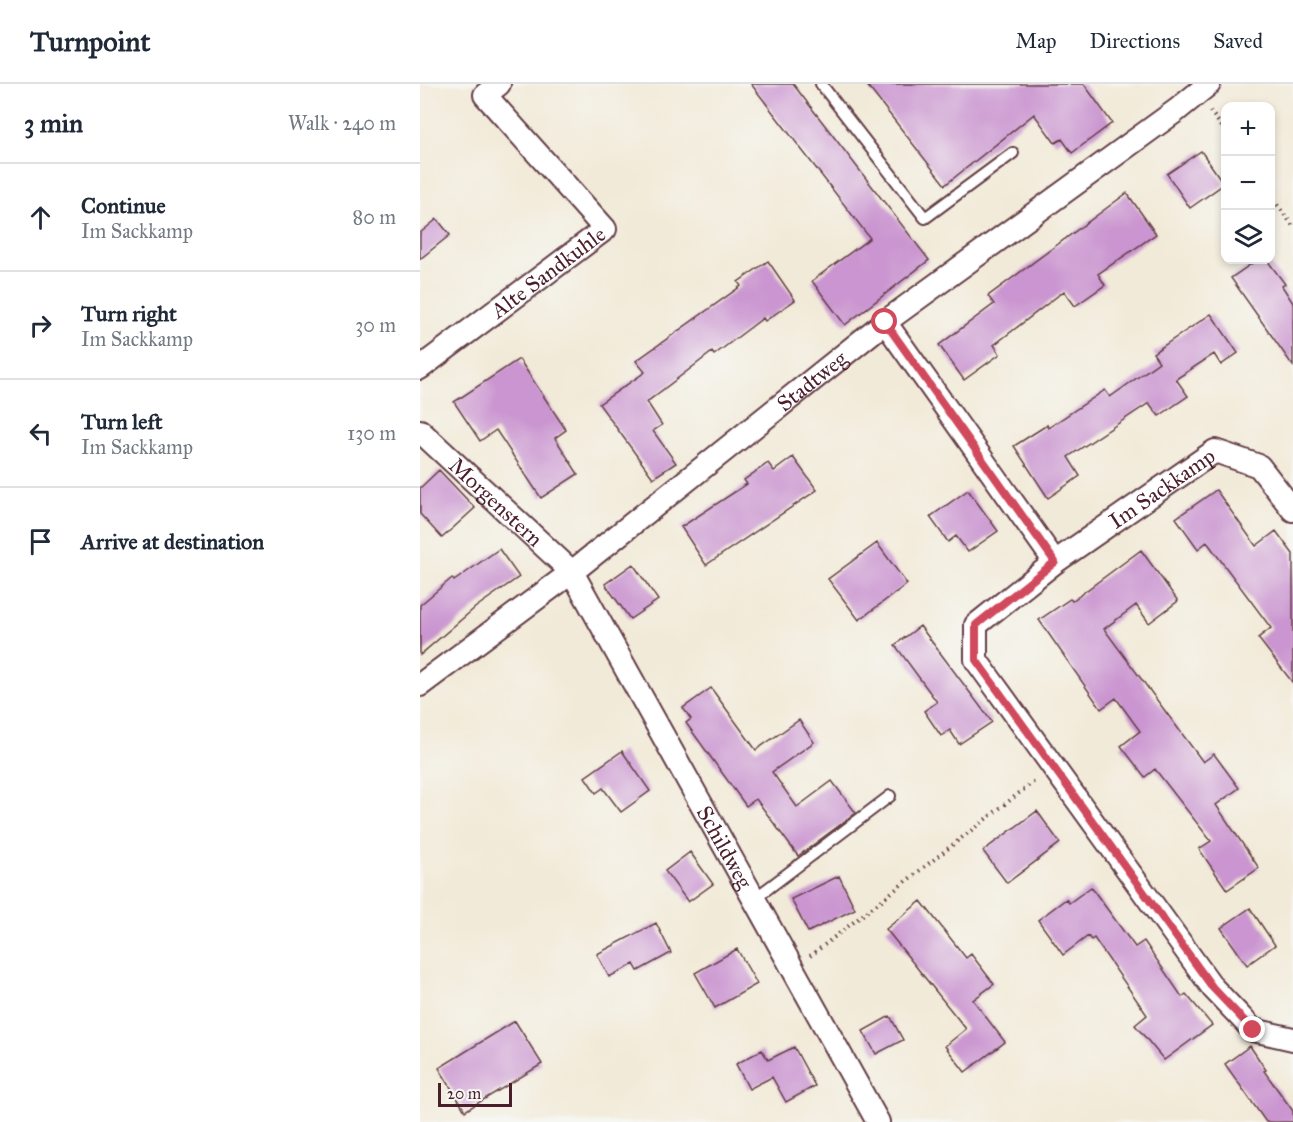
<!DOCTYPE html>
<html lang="en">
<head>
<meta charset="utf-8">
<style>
	body { margin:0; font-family:"IM FELL Great Primer",serif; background:#f6f6f7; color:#1f2937 }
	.controls { position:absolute; right:18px; top:18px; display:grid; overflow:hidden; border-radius:12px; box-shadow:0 3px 9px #0003 }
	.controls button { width:54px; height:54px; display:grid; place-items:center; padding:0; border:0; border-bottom:2px solid #e0e1e3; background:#fff; color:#1f2937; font:30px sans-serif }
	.scale { position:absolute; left:18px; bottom:15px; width:74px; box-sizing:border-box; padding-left:6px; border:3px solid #4a1f2b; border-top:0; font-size:16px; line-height:21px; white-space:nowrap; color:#4a1f2b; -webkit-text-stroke:4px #f6f6f2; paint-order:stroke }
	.stop { position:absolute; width:18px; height:18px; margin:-14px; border:4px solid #d1495b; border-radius:50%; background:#fff }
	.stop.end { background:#d1495b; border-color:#fff; box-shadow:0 2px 6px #0008 }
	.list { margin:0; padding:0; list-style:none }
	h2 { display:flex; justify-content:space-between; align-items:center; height:78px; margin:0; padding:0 24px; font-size:26px }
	h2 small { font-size:20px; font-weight:400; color:#747a83 }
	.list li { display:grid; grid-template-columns:39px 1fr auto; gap:18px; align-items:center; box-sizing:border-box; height:108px; padding:0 24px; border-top:2px solid #e0e1e3 }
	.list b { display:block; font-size:22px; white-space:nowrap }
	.list p { margin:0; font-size:20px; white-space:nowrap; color:#747a83 }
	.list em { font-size:20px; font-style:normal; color:#747a83 }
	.icon { flex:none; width:33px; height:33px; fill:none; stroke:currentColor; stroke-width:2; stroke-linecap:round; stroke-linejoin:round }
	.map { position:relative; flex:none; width:873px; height:1038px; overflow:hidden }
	header { display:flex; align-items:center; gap:36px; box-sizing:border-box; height:84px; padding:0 30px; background:#fff; border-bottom:2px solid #e0e1e3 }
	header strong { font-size:28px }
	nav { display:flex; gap:33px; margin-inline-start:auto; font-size:21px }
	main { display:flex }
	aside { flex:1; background:#fff }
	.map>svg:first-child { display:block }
</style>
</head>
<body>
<header>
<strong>Turnpoint</strong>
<nav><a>Map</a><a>Directions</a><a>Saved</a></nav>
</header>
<main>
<aside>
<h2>3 min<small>Walk · 240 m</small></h2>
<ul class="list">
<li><svg class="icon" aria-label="ahead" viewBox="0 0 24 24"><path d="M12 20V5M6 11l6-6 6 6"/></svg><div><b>Continue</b><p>Im Sackkamp</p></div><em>80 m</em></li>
<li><svg class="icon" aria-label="right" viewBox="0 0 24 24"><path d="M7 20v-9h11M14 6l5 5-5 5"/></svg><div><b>Turn right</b><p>Im Sackkamp</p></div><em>30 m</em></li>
<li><svg class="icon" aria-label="left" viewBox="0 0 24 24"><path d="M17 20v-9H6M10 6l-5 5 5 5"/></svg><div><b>Turn left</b><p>Im Sackkamp</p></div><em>130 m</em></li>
<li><svg class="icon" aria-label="arrive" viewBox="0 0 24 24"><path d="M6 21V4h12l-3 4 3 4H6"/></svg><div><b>Arrive at destination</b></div></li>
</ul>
</aside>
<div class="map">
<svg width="873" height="1038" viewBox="0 0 873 1038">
	<rect width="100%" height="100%" fill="#f6f6f2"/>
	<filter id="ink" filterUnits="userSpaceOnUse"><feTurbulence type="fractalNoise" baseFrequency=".0167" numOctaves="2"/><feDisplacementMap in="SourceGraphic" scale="12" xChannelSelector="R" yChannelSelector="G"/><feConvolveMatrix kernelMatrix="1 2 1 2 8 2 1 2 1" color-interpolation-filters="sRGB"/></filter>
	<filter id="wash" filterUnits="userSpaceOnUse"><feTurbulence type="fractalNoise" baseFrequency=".008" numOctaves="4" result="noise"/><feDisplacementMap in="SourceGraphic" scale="24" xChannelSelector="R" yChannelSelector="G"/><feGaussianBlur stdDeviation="1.35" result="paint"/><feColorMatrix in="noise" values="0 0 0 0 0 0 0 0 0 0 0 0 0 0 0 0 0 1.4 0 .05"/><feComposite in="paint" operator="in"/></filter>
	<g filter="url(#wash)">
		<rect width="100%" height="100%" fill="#f2ead8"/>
		<g id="blocks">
			<path fill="#ca95d0" d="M331 0H373L509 176 425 241 392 197 450 154Z
				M446 0H664L692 39 652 69 642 55 635 59 614 30 525 101Z
				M781 67 804 100 770 124 747 90Z
				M707 109 736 150 678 190 685 201 655 222 644 207 574 261 580 270 544 296 519 261 574 220 568 212Z
				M17 135 30 151 0 175V149Z
				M837 176H847L865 200 862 202 873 219V282L811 194Z
				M348 177 375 216 345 237 343 234 294 271 292 268 227 318 242 341 233 347 256 379 233 394 179 320 225 288 216 277 321 202 318 198Z
				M791 230 818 269 801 281 794 270 756 295 768 312 739 332 729 319 648 373 660 392 628 414 594 362 627 341 628 344 685 306 690 313 739 278 733 269Z
				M99 275 146 346 135 354 158 390 121 414 76 346 60 357 34 318Z
				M373 373 397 406 286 481 261 443 327 400 324 396 348 379 354 387Z
				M19 386 55 424 22 454 0 430V404Z
				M548 406 578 447 548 468 536 452 528 458 510 433Z
				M796 406 836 462 856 447 873 470V599L838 554 851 544 787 458 778 465 756 434Z
				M457 459 487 500 439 536 408 495Z
				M79 465 99 493 56 523 0 571V521L32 494 34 497Z
				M721 466 758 517 729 539 716 521 684 545 783 678 794 670 819 704 796 721 839 784 807 806 779 765 791 757 735 685 725 693 701 662 720 647 696 614 681 625 619 536 650 515 652 517Z
				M213 480 238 516 210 535 185 500Z
				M500 542 572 638 539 660 530 646 521 652 504 627 517 618 475 561Z
				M291 604 336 666 379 636 394 658 352 688 377 723 412 697 436 729 378 772 336 715 326 722 266 639 271 635 263 624Z
				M202 667 230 707 201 728 183 704 176 709 165 693Z
				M617 727 640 759 587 799 563 767Z
				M270 768 293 800 268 818 245 787Z
				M419 792 435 825 388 848 371 815Z
				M671 803 715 863 724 857 762 913 766 910 792 941 744 976 715 941 727 931 674 854 671 856 668 852 643 871 618 836 646 815 649 819Z
				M501 817 546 874 551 870 574 900 553 916 585 958 545 988 525 962 546 945 466 845Z
				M830 824 855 861 827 881 801 844Z
				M236 839 251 869 218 887 214 880 189 893 177 870Z
				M317 865 337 900 295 924 275 889Z
				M470 932 483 956 456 970 443 947Z
				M95 937 122 980 45 1027 19 984Z
				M830 962 846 986 844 987 873 1027V1038H846L805 980Z
				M374 963 395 1002 366 1018 352 993 329 1005 316 980 342 966 348 976Z"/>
		</g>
	</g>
	<g filter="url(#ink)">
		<use href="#blocks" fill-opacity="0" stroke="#633d45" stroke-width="1.5"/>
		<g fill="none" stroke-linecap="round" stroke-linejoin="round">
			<defs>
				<path id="service" d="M401 0 505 134 593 69
					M334 815 470 712"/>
				<g id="minor">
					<path d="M465 238 635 478 556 541V576L793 904 833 946 873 955"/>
					<path id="s1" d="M0 284 185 145 65 11 79 0"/>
					<path id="s2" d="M0 347 152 488 458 1038"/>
					<path id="s3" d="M635 478 795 367 839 382 873 426"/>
					<path id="s4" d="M0 601 152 488 465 238 757 26 789 0"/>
				</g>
			</defs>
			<use href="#service" stroke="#633d45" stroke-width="14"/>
			<use href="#minor" stroke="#633d45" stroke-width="26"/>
			<path stroke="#633d45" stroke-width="4" stroke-dasharray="1.5 4.5" stroke-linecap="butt" d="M790 27 806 48
				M850 111 873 142
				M390 872 616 696"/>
			<use href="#service" stroke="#fff" stroke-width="10"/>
			<use href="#minor" stroke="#fff" stroke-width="22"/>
		</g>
	</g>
	<g fill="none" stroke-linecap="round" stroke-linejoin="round" filter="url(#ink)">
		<path stroke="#d1495b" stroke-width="8" d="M465 238 635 478 556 541V576L793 904 833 946"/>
	</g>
	<g text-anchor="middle" stroke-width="4.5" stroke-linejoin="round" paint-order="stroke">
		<g font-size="22" fill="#4a1f2b" stroke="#f6f6f2">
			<text dy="8" stroke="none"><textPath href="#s1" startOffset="160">Alte Sandkuhle</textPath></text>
			<text dy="8" stroke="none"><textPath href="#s4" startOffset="496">Stadtweg</textPath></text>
			<text dy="8" stroke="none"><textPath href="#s3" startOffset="130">Im Sackkamp</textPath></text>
			<text dy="8" stroke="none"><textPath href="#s2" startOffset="104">Morgenstern</textPath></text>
			<text dy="8" stroke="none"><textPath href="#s2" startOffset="522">Schildweg</textPath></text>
		</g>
	</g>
</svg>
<div class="controls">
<button>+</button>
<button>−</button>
<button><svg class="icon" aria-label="layers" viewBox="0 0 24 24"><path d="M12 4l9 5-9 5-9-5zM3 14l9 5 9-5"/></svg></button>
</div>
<div class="scale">20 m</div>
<div class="stop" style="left:465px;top:238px"></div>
<div class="stop end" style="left:833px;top:946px"></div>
</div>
</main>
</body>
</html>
